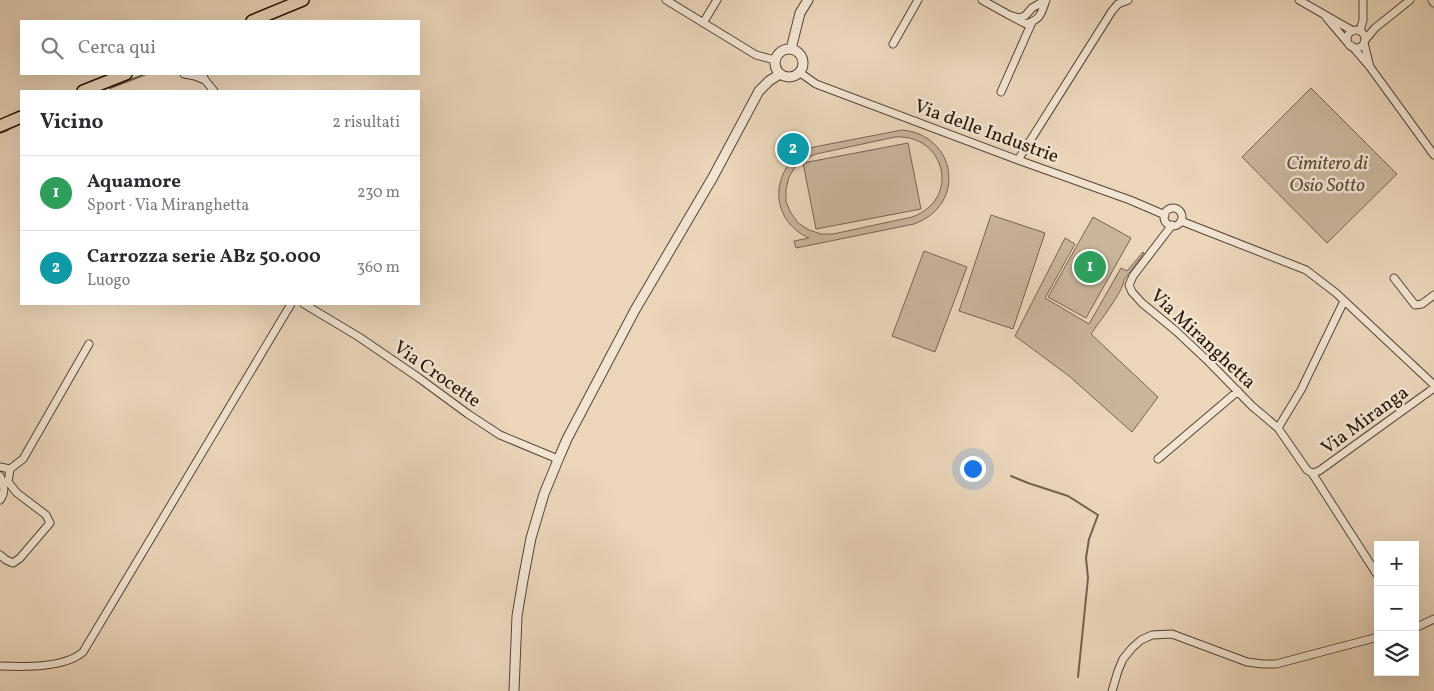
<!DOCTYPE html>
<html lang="it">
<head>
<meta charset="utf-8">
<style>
	body { margin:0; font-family:Vollkorn,serif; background:#f2f2f3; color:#2b2b33 }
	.controls { position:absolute; right:15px; bottom:15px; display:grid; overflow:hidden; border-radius:0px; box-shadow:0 5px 20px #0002 }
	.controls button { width:45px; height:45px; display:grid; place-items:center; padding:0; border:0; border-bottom:1px solid #e1e1e2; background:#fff; color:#2b2b33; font:25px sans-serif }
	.you { position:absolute; left:972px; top:468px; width:18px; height:18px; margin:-12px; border:4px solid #fff; border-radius:50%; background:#1a73e8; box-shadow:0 0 0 8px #1a73e833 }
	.badge { display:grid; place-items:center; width:32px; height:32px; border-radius:50%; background:#8f2418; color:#fff; font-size:16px; font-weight:700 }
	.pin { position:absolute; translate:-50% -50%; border:2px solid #fff; box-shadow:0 1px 5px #0006 }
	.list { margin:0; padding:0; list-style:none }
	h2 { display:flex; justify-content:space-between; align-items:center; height:65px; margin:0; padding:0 20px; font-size:21px }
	h2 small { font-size:16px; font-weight:400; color:#7c7c81 }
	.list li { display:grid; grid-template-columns:32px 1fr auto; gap:15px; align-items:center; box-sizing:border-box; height:75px; padding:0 20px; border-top:1px solid #e1e1e2 }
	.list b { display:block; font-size:19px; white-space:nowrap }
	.list p { margin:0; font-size:16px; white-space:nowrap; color:#7c7c81 }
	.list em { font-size:16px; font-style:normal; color:#7c7c81 }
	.icon { flex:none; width:28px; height:28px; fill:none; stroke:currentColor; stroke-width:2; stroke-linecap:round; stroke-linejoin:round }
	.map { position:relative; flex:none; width:1434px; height:691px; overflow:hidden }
	.search { position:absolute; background:#fff; box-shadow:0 5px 20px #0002; left:20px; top:20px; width:400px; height:55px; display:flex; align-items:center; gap:12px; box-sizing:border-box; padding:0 18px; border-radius:0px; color:#7c7c81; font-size:19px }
	.panel { position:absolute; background:#fff; box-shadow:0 5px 20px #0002; left:20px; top:90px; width:400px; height:215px; border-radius:0px }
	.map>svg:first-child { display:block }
</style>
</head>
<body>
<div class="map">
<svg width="1434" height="691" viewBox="0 0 1434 691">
	<rect width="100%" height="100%" fill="#ebd6ba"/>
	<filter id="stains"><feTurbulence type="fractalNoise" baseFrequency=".004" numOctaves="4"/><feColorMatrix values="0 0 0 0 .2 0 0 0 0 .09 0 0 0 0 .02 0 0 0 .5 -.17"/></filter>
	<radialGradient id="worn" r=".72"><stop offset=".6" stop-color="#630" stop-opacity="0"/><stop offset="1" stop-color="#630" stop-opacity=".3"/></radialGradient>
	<path fill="#c9b59b" stroke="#776450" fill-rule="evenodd" d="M1311 88 1397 174 1327 243 1242 157Z
		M902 130C957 135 967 205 914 224L796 248 794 241 809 238C766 219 770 162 814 147ZM895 137C946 134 961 200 912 217L833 234H821L809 230 798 223 791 213 786 202V189L789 177 795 167 805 159 816 154Z
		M908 143 921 209 816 229 803 163Z
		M991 215 1045 233 1013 329 959 311Z
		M1093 217 1131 238 1086 318 1048 297Z
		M1065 238 1075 244 1045 298 1089 324 1121 268 1127 271 1143 252 1144 253 1124 280C1123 292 1099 322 1091 334L1158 397 1132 432 1069 376 1015 336Z
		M924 251 967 267 935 352 892 336Z"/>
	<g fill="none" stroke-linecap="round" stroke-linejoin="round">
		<path stroke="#74614c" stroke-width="2" d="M110 88 146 74
			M0 133 8 130
			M1011 476 1028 483 1068 496 1098 515 1089 539 1086 558 1088 578 1078 677"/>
		<defs>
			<path id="minor" d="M666 0 756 55 775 60
				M982 0 1009 15
				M1046 0 1032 8 1025 16 1019 18 1009 15 1026 24C1041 19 1041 14 1046 0
				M1299 0 1353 31
				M1432 0 1434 3
				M1326 17 1348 43
				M703 23 717 0
				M1347 39a9 9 0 1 1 18 0a9 9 0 1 1-18 0Z
				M1360 31 1363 20V0
				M1365 40 1375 28 1410 0
				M1364 43 1370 67
				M893 44 918 0
				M1352 46 1370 67 1434 155
				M799 72 816 84 1018 160 1130 200 1165 215
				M184 74 195 76 205 80
				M202 74 205 80 214 91
				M1001 92 1032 22
				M1018 160 1112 11 1118 4 1128 0
				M1164 217a9 9 0 1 1 18 0a9 9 0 1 1-18 0Z
				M1181 221 1306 270 1336 293 1434 385
				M1172 225 1133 276 1129 285 1132 292 1142 303 1176 331 1209 362 1252 406 1278 428 1307 470 1312 473 1319 471 1434 388
				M1394 278 1415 305 1422 304 1434 295
				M304 304 359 337 419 378 468 414 500 435 553 457 558 460
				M1278 428 1301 390 1344 301
				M1158 459 1238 391
				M0 467 10 469 23 459 89 344
				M1312 473 1378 576
				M0 476C4 485 6 492 0 500
				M0 555 6 560 13 563 20 558 50 523 46 515 17 493 8 482 10 469
				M1415 628 1434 619
				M0 666C24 667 65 668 83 652L291 304
				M1112 691 1118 671 1123 659 1132 648 1141 640 1152 635 1172 634 1247 662 1263 664H1276L1378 637"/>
			<path id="tertiary" d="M775 63a14 14 0 1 1 28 0a14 14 0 1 1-28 0Z
				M791 49 800 13 808 0
				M514 691 517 616 523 580 531 538 544 494 558 460 567 439 635 310 713 177 759 91 769 81 780 74"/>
			<path id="primary" d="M252 21 303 0
				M83 91 126 74
				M0 126 21 117"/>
		</defs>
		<use href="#minor" stroke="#564432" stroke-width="9"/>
		<use href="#tertiary" stroke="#564432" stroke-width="11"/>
		<use href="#primary" stroke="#251404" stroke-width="14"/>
		<use href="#minor" stroke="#f2e4d2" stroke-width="7"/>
		<use href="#tertiary" stroke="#f2e4d2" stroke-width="9"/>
		<use href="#primary" stroke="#ebd6ba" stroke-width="11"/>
	</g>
	<g text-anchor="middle" stroke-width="5" stroke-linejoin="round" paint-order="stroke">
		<g font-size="19" fill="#251404" stroke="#f2e4d2">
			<text transform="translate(987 130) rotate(20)" y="7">Via delle Industrie</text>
			<text transform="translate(1204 338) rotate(43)" y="7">Via Miranghetta</text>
			<text transform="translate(438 373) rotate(35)" y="7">Via Crocette</text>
			<text transform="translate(1364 419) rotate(-36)" y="7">Via Miranga</text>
		</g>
		<g font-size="19" font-style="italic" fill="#5e4c39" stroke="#f2e4d2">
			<text x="1327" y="169">Cimitero di<tspan x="1327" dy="22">Osio Sotto</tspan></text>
		</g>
	</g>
	<rect width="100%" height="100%" filter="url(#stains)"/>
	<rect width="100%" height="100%" fill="url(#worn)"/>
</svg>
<div class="controls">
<button>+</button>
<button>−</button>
<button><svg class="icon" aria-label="layers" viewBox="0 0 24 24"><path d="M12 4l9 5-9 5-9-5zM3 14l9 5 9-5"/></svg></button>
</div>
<div class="you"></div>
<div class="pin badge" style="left:1090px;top:267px;background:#2e9e5b">1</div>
<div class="pin badge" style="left:793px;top:149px;background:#0f9aa8">2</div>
<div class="search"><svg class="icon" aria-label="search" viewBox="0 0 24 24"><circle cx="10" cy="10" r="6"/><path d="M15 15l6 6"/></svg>Cerca qui</div>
<section class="panel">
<h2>Vicino<small>2 risultati</small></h2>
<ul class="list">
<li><span class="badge" style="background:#2e9e5b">1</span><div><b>Aquamore</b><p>Sport · Via Miranghetta</p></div><em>230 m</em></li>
<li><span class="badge" style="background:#0f9aa8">2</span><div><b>Carrozza serie ABz 50.000</b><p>Luogo</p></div><em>360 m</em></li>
</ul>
</section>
</div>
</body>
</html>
